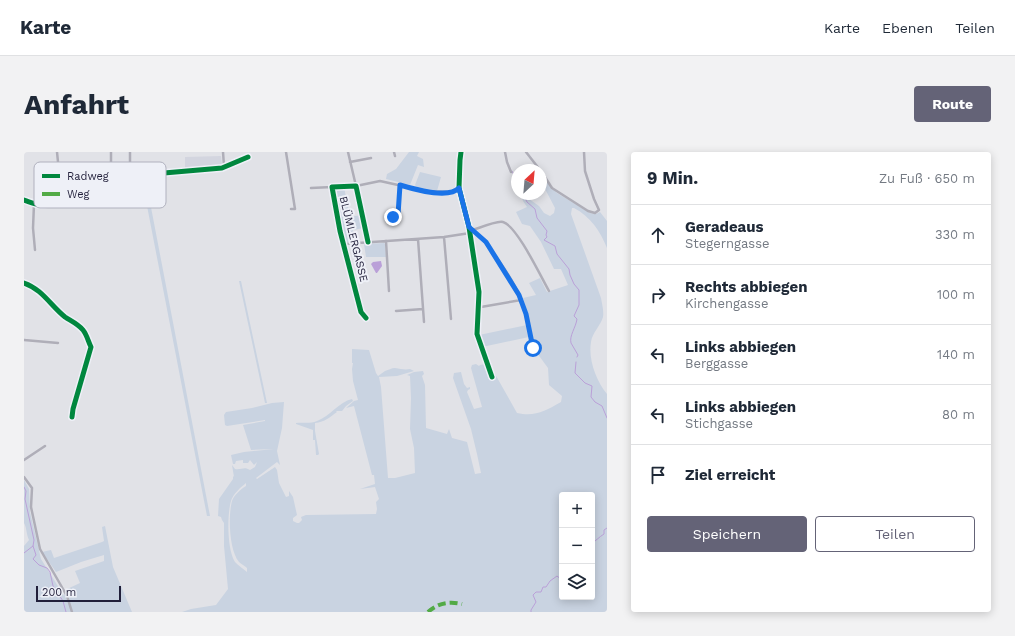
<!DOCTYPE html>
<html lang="de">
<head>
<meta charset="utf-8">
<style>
	body { margin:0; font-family:"Work Sans",sans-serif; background:#f2f2f3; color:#1f2937 }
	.controls { position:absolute; right:12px; bottom:12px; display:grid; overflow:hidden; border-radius:4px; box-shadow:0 2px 10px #0003 }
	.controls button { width:36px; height:36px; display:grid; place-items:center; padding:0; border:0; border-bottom:1px solid #e0e1e3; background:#fff; color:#1f2937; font:20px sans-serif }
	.compass { position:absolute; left:487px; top:12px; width:36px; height:36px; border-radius:50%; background:#fff; box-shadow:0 2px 10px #0003; rotate:26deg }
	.scale { position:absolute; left:12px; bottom:10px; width:85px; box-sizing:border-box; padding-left:4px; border:2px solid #211f3a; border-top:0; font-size:11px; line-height:14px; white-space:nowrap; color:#211f3a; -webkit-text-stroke:3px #eef0f7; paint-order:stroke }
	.stop { position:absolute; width:12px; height:12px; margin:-9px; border:3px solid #1a73e8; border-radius:50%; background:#fff }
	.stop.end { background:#1a73e8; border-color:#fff; box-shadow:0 1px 4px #0008 }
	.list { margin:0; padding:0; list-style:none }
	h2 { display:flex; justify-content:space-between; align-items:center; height:52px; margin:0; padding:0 16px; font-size:17px }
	h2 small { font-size:13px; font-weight:400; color:#747a83 }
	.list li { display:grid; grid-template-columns:26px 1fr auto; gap:12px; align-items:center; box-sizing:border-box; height:60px; padding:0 16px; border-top:1px solid #e0e1e3 }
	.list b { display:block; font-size:15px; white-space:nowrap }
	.list p { margin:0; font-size:13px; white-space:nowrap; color:#747a83 }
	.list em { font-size:13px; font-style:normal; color:#747a83 }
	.actions { display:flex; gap:8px; padding:12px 16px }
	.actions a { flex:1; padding:9px 0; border:1px solid #646377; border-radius:4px; text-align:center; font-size:14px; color:#646377 }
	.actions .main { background:#646377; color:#fff }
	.icon { flex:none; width:22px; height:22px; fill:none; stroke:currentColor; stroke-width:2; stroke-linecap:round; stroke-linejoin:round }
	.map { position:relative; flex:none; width:583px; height:460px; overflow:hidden; border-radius:4px }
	header { display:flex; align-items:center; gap:24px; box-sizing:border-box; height:56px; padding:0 20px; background:#fff; border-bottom:1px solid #e0e1e3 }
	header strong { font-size:19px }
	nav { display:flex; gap:22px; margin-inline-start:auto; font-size:14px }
	.intro { display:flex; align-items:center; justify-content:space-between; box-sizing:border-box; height:96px; padding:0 24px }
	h1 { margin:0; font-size:28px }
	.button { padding:10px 18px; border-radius:4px; background:#646377; color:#fff; font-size:14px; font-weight:700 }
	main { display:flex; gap:24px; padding:0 24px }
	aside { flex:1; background:#fff; border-radius:4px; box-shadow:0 2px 10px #0003 }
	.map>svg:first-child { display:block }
</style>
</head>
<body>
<header>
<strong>Karte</strong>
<nav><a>Karte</a><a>Ebenen</a><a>Teilen</a></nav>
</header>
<div class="intro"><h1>Anfahrt</h1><a class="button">Route</a></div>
<main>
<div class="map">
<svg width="583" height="460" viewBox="0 0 583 460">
	<rect width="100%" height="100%" fill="#e1e2e7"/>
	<path fill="#d3d5df" d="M197 4 198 12 196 13 161 17V5Z"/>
	<path fill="#c9d3e1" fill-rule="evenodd" d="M385 0H395L393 4 399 7 400 15 394 13 386 33 362 27 363 22 372 17Z
		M396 20 417 25 413 39 394 36 391 33Z
		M517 22 526 34 533 41 566 61 572 62 576 60 583 69V96C576 79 567 65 550 56H548L547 62 577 146C578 152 580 159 579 165 577 173 568 181 567 190 564 207 572 229 583 242V460H158L167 457 192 453 204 437 200 394V371L198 368 197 365 194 364 195 347 209 327V324L210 325 208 313 211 317C218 318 220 314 226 318L231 315 233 310 230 313 226 308 224 311H219V308L212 309 211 312H209L207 303 220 300 250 297 227 298 219 273 241 269V268L203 274 201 273 200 263 202 260 228 256 248 251 260 250 258 276 253 299 256 313 253 310 232 326 233 327 251 315 253 318 255 331 262 345 265 344V339L269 345 273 363 269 366V369L273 371H275L278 368 277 365 282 363 352 362 353 357 352 350 355 347 351 335 336 337 351 332 350 323H348L330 254 322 256 330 249 334 248 329 229 328 217 329 211H328V197L345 198 352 221 354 224 361 219C365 218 367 216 371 216 377 217 381 218 386 217L390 219 373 224 355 225 357 235 364 326H371L391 321 390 296 386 277 387 246 386 224 383 223 390 220 399 219 400 222 398 224 401 233 402 276 423 282 425 277 428 286 443 290 451 322 457 321 453 302 447 277 429 226 430 221 437 220 440 232 443 236 446 235V237L444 238 443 240 450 257 458 255 447 216 448 213 452 212 455 214 456 213 461 212 466 224 471 222 493 261C511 265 521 259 537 250L538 244 525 233 524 216 513 201 508 185 505 166 499 146 512 143 505 131 516 126 523 140 544 133 537 117H530L517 90 506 74 498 72 492 60 503 55 499 49 497 42H503L505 47 515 54 520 61 526 64 530 61 531 56 519 33ZM222 331V334C217 337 210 343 208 349 204 364 205 398 215 410 217 412 221 414 223 416V420C219 417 214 413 211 410 203 398 203 363 207 349 209 342 217 335 222 331ZM538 343H568V445H538Z
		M123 26 126 50 186 364H183L118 28Z
		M320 35 326 65 337 63 339 76 329 78 331 90H323L320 89 318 84 309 38 311 36Z
		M360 91 361 92 362 105H342L340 92Z
		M215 129H217L243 251H241Z
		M503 173 505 185 458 195 455 183Z
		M328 247 329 249 322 254 318 259H312L313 260C306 265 301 270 291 271V279L295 302 294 303H292L291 288H289V278L272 272V271C279 270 286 272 293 269 306 264 315 250 328 247Z
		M0 328 5 337 6 360 17 407 40 444 41 438 56 431 51 419 80 409V403L57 410 32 420 18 400 27 398 30 406 78 390 80 389 78 375 81 374 89 415 108 460H0V394L5 388C2 382 3 376 0 371Z"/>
	<path fill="#baa0d8" d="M357 109 358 114 353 121H352L347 112 349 110Z"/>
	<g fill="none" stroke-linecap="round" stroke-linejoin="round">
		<path stroke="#baa0d8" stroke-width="1" d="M488 19 493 29
			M499 42 503 50 511 57 513 66 523 79 522 83 523 85 520 88 531 94 533 102 545 117 546 123 550 132 555 138V153L550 164 553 167C552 175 545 184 547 191 549 195 552 199 554 203L553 205
			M552 210 551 221 561 231 568 234 567 245 571 250 578 254 583 266
			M0 335 2 339 1 347 10 388 9 394 12 403 9 407 15 413 23 416 26 420 29 434 39 449 42 460
			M568 391C572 389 575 385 580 382V378L583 376
			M0 401 9 394
			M538 418V419
			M507 460V458L512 450 509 443 512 440H517L519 435H522L526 429 533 424 538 428"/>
		<path stroke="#afaeb8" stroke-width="2.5" d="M33 0 35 20 44 39
			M106 0V24
			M199 0 200 14
			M262 0 271 57H267
			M324 0 332 34 356 29 401 39 428 40 432 39 435 36
			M370 0 371 4
			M437 0 436 8 435 36 445 75 455 140 453 182 468 225
			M481 0 483 10 487 20
			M502 0 516 18
			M326 10 347 6
			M517 19 528 36 564 59 571 61 575 58 570 47 561 19 560 0
			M87 25V0
			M287 36 308 35
			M0 48C8 51 15 54 23 52L62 28 72 26 106 24 118 26 140 21 198 16 224 5
			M10 52 9 76 11 98
			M369 65 374 63 376 33
			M445 75C462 87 490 128 497 148 503 164 506 180 509 197
			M449 78C455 76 474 68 479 70 493 74 517 125 525 139
			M420 85 427 167
			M394 87 400 170
			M362 89 365 139
			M320 92 420 85 446 81
			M0 131C18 137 27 154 41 165 47 169 54 172 59 178 63 183 64 189 67 195L49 257 48 265
			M454 154 457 155 497 148
			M372 159 399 157
			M342 166 337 160 316 79 308 35 332 34 344 90
			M0 188 34 191
			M0 308 21 294
			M0 325 8 336 7 355 16 397 43 444 48 460"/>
		<path stroke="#52aa46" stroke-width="4" stroke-dasharray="8 4" stroke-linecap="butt" d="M404 460C414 451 425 449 438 452"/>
		<defs>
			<path id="cycleway" d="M437 0 436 8 435 36 445 75 455 140 453 182 468 225
				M0 48C8 51 15 54 23 52L62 28 72 26 106 24 118 26 140 21 198 16 224 5
				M0 131C18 137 27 154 41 165 47 169 54 172 59 178 63 183 64 189 67 195L49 257 48 265
				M342 166 337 160 316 79 308 35 332 34 344 90"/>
		</defs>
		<use href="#cycleway" stroke="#eef0f7" stroke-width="8"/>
		<use href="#cycleway" stroke="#00873e" stroke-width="5"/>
	</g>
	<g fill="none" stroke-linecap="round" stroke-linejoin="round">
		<path stroke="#1a73e8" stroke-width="5" d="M369 65 374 63 376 33C389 37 425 47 435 36L445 75 462 90 495 143 502 162 509 196"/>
	</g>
	<g text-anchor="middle" stroke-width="4" stroke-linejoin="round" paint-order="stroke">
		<g font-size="11" fill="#211f3a" stroke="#eef0f7">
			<text transform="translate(330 87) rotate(76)" y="4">BLÜMLERGASSE</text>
		</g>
	</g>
	<rect x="10" y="10" width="132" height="46" rx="6" fill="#eef0f7" stroke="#b0b1be" stroke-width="1"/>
	<rect x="18" y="22" width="18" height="4" fill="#00873e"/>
	<rect x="18" y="40" width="18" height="4" fill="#52aa46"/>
	<g font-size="11" fill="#211f3a">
		<text x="43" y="28">Radweg</text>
		<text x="43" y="46">Weg</text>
	</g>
</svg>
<div class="controls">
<button>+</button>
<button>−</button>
<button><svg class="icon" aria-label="layers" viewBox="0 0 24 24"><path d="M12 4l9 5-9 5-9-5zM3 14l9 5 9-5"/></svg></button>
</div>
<svg class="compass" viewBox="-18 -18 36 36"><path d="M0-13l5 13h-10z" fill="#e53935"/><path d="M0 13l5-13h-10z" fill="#747a83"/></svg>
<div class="scale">200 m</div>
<div class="stop" style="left:509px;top:196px"></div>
<div class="stop end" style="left:369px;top:65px"></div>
</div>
<aside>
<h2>9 Min.<small>Zu Fuß · 650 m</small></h2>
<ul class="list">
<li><svg class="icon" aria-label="ahead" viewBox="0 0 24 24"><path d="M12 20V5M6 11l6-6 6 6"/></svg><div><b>Geradeaus</b><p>Stegerngasse</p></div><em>330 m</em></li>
<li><svg class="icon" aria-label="right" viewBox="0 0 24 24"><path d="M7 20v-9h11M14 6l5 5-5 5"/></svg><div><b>Rechts abbiegen</b><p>Kirchengasse</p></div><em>100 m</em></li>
<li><svg class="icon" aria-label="left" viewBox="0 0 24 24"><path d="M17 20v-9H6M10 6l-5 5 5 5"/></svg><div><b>Links abbiegen</b><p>Berggasse</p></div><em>140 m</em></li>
<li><svg class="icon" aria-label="left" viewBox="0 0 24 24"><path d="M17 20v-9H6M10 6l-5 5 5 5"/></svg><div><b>Links abbiegen</b><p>Stichgasse</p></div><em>80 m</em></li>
<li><svg class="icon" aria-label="arrive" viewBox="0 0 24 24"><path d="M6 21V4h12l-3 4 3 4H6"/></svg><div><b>Ziel erreicht</b></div></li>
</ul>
<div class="actions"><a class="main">Speichern</a><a>Teilen</a></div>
</aside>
</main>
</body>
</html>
